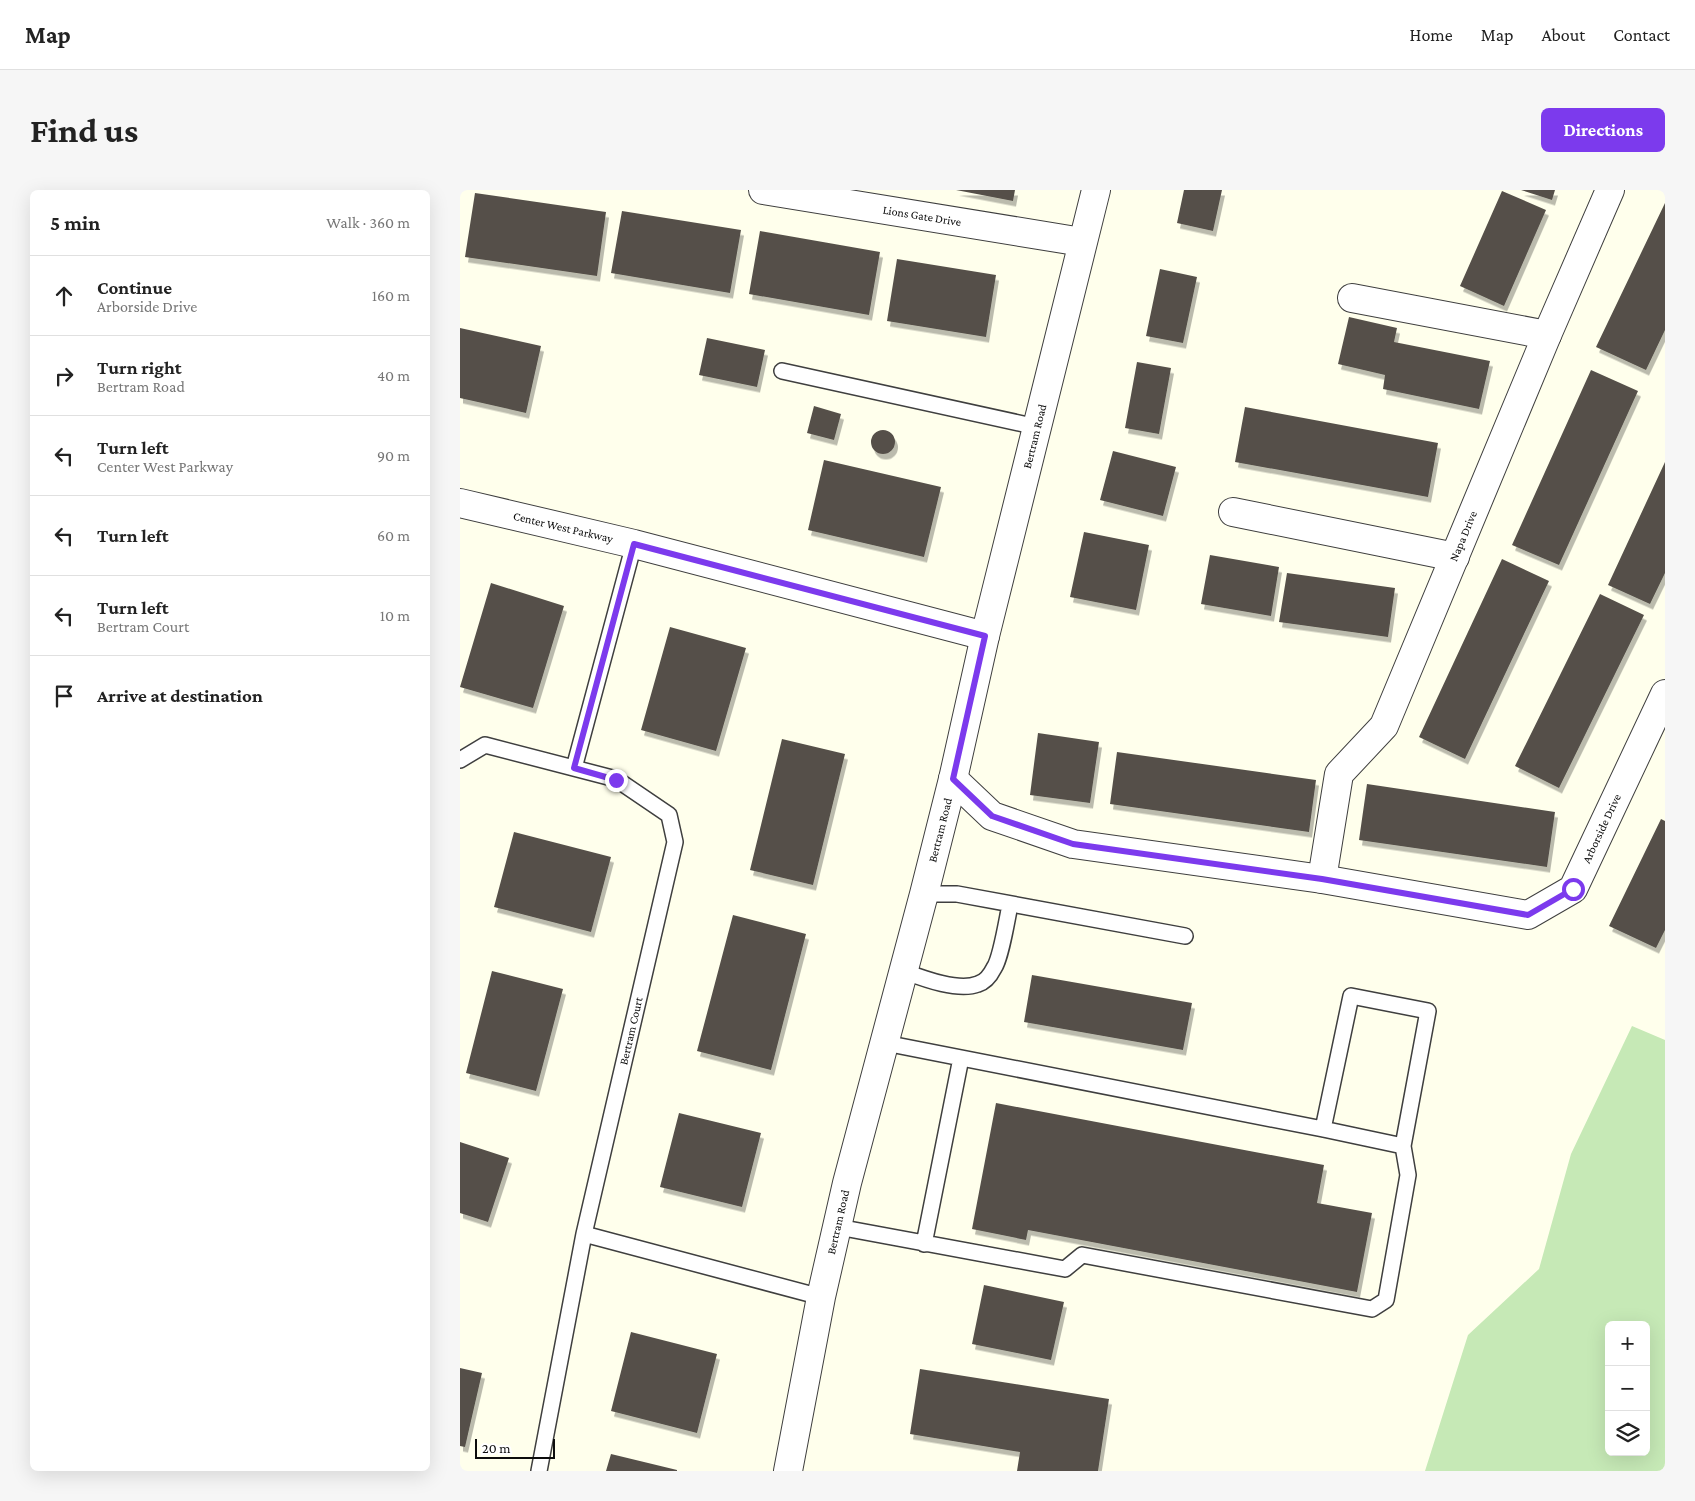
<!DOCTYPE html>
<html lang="en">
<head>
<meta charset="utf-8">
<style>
	body { margin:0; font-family:"Crimson Pro",serif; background:#f6f6f6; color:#222 }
	.controls { position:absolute; right:15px; bottom:15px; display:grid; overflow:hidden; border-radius:8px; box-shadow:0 5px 20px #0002 }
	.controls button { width:45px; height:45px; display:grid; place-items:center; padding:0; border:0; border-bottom:1px solid #e0e0e0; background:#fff; color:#222; font:25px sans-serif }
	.scale { position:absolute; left:15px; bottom:12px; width:80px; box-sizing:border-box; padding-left:5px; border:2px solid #0c0c0c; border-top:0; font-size:14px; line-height:18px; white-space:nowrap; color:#0c0c0c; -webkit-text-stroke:4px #fff; paint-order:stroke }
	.stop { position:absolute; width:15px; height:15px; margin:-11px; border:4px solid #7c3aed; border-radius:50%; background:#fff }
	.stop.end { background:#7c3aed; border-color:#fff; box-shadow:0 1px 5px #0008 }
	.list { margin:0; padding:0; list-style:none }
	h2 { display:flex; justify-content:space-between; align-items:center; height:65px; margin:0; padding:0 20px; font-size:21px }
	h2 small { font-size:16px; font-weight:400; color:#767676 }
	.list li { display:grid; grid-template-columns:32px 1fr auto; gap:15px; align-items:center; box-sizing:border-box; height:80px; padding:0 20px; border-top:1px solid #e0e0e0 }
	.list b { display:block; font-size:19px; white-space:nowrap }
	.list p { margin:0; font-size:16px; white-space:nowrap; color:#767676 }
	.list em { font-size:16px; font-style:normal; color:#767676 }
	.icon { flex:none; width:28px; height:28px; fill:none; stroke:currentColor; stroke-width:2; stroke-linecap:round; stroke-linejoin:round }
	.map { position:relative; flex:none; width:1205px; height:1281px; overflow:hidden; border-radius:8px }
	header { display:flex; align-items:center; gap:30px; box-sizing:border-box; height:70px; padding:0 25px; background:#fff; border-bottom:1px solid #e0e0e0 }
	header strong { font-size:24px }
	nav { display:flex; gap:28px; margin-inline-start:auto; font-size:18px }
	.intro { display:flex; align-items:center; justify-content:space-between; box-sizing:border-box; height:120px; padding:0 30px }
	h1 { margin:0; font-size:35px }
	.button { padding:12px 22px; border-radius:8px; background:#7c3aed; color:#fff; font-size:18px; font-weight:700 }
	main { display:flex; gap:30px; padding:0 30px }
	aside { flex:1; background:#fff; border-radius:8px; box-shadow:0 5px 20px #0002 }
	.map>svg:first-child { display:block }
</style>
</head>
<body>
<header>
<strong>Map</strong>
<nav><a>Home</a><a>Map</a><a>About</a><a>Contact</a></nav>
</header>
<div class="intro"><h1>Find us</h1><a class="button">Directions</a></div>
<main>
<aside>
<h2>5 min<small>Walk · 360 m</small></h2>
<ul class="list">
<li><svg class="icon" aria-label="ahead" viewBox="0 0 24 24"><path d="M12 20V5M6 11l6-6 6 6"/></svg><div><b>Continue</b><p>Arborside Drive</p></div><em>160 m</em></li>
<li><svg class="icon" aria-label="right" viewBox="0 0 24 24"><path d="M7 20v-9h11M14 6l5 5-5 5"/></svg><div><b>Turn right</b><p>Bertram Road</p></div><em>40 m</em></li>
<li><svg class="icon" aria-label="left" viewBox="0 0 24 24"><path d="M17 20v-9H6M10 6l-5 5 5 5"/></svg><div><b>Turn left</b><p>Center West Parkway</p></div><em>90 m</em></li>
<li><svg class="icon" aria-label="left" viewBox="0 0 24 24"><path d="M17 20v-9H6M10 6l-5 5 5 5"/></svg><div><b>Turn left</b></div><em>60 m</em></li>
<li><svg class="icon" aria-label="left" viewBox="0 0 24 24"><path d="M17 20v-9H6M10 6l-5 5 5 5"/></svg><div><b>Turn left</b><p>Bertram Court</p></div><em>10 m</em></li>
<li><svg class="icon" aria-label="arrive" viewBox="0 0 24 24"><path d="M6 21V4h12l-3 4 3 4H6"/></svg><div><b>Arrive at destination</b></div></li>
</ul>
</aside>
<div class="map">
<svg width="1205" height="1281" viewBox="0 0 1205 1281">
	<defs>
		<filter id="shadow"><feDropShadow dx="3" dy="5.5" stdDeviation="0" flood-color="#0004"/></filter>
	</defs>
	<rect width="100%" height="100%" fill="#ffffec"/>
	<path fill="#c6e9b6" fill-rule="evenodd" d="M1172 836 1205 850V1281H965L1008 1145 1079 1079 1111 964ZM1149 1135H1186V1262H1149Z"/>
	<path fill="#555049" filter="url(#shadow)" d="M496 0H555L553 11Z
		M724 0H762L753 41 717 33Z
		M1061 0H1095L1092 10Z
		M1042 1 1086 20 1044 116 1000 96Z
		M15 3 146 22 137 86 5 67Z
		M1205 13V140L1186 180 1136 157Z
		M162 21 281 40 270 103 151 83Z
		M300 41 420 62 409 125 289 104Z
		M437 69 536 85 526 147 427 131Z
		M700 79 737 87 723 153 686 146Z
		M889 127 937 138 934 152 1030 171 1019 219 923 199 925 185 878 174Z
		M0 138 81 156 66 223 0 208Z
		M247 148 305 160 297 197 239 185Z
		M677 172 711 178 699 244 665 238Z
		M1131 180 1178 201 1099 375 1052 355Z
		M354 216 381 224 374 250 347 243Z
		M785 217 978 253 968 307 775 272Z
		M411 252a12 12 0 1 1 24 0a12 12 0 1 1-24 0Z
		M653 261 716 277 703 326 640 310Z
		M364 270 481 297 464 367 348 340Z
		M1205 272V383L1190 414 1148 395Z
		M624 342 689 355 676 420 610 407Z
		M750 365 819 377 811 426 741 414Z
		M1042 369 1089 391 1005 569 959 547Z
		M827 383 935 398 928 447 819 432Z
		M31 393 104 416 73 518 0 497Z
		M1140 404 1184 425 1099 598 1055 576Z
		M210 437 286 458 256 561 181 540Z
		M578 543 639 552 630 613 570 605Z
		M322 549 385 564 353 695 290 680Z
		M657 562 856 590 849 642 650 614Z
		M907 594 1095 622 1087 677 899 650Z
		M1201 629 1205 631V740L1196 758 1149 736Z
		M54 642 151 667 131 742 34 717Z
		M273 725 346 744 311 880 237 861Z
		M32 781 103 799 76 901 6 883Z
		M572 785 732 813 723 860 564 832Z
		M536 913 864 975 857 1013 912 1023 897 1102 568 1040 566 1050 512 1039Z
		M219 923 301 943 282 1017 200 997Z
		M0 952 49 968 28 1032 0 1023Z
		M524 1095 604 1112 591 1170 512 1154Z
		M171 1142 257 1164 237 1243 151 1221Z
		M0 1178 22 1183 5 1257 0 1256Z
		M460 1179 649 1209 638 1281H557L560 1262 450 1244Z
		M151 1264 217 1280V1281H146Z"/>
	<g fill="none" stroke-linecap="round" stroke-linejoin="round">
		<defs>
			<path id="lane" d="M322 181 577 237
				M0 570 25 555 156 589 209 625 215 652 124 1044 79 1281
				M114 578 174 354
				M464 704H497L725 746
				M443 781C462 788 498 802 518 794 525 792 531 784 534 778 541 768 547 729 550 715
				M425 853 863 939 943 956
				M378 1037 605 1079 622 1065 912 1119 926 1110 948 985 943 956 968 821 891 806 863 939
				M124 1044 361 1107
				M464 1054 501 868"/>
			<g id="street">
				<path id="s1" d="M303 0 622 52"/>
				<path d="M892 108 1087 145"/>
				<path id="s2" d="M0 313 174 354 525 446"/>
				<path d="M773 322 995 367"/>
				<path id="s3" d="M493 589 532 626 613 654 862 689 1068 725 1113 699 1205 504"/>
				<path id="s4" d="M862 689 879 584 924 536 1087 145 1150 0"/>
				<path id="s5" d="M328 1281 361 1107 387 993 464 704 493 589 525 446 636 0"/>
			</g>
		</defs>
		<use href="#lane" stroke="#3f3f3f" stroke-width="18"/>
		<use href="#street" stroke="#3f3f3f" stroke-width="30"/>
		<use href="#lane" stroke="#fff" stroke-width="15"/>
		<use href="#street" stroke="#fff" stroke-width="28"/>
	</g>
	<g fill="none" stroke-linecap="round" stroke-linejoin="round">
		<path stroke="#7c3aed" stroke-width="6" d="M156 590 114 578 174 354 525 446 493 589 532 626 613 654 862 689 1068 725 1113 699"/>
	</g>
	<g text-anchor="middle" stroke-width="5" stroke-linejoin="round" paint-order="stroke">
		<g font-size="12" fill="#0c0c0c" stroke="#fff">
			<text dy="4" stroke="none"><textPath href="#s1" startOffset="161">Lions Gate Drive</textPath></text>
			<text dy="4" stroke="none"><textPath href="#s5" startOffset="1064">Bertram Road</textPath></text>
			<text dy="4" stroke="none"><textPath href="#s2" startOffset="106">Center West Parkway</textPath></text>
			<text dy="4" stroke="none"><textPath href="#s4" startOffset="378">Napa Drive</textPath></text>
			<text dy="4" stroke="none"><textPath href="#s3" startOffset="719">Arborside Drive</textPath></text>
			<text dy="4" stroke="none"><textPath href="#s5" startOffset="659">Bertram Road</textPath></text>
			<text transform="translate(171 841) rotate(-77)" y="4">Bertram Court</text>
			<text dy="4" stroke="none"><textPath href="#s5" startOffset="254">Bertram Road</textPath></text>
		</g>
	</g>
</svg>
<div class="controls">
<button>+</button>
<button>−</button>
<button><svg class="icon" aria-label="layers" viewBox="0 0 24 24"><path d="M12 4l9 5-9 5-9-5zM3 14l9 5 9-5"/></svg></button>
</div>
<div class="scale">20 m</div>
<div class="stop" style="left:1113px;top:699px"></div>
<div class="stop end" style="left:156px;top:590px"></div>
</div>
</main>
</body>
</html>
